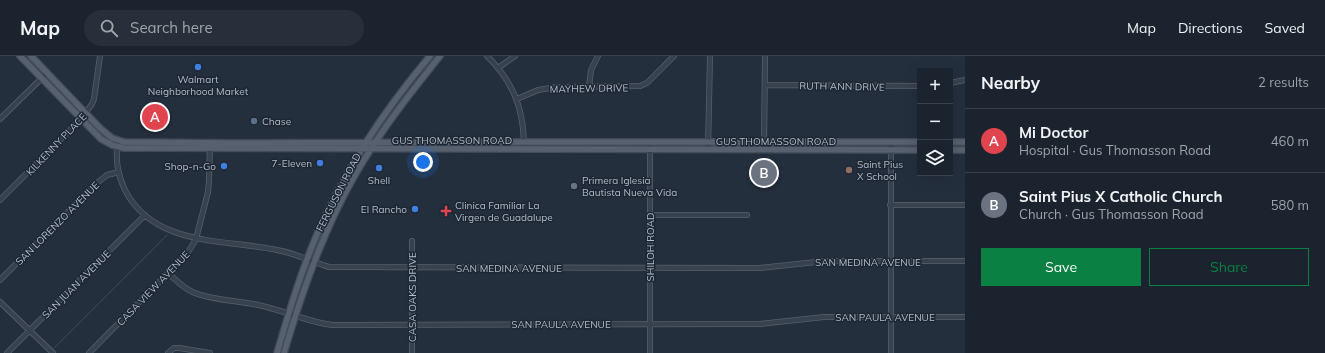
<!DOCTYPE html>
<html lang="en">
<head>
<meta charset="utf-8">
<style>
	body { margin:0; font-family:Mulish,sans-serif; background:#282f3a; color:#f1f3f6 }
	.controls { position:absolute; right:12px; top:12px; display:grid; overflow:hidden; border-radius:0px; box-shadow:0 4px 16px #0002 }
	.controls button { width:36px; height:36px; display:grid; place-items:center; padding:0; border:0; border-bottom:1px solid #39404a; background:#1b232e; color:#f1f3f6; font:20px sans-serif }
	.you { position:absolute; left:423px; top:106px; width:14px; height:14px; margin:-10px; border:3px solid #fff; border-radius:50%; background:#1a73e8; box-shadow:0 0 0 6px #1a73e833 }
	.badge { display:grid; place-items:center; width:26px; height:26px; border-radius:50%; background:#0b8043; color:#fff; font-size:13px; font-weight:700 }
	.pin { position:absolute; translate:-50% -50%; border:2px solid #fff; box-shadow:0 1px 4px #0006 }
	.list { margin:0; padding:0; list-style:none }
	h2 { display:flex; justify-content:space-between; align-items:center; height:52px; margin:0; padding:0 16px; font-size:17px }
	h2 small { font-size:13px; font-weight:400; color:#a0a4aa }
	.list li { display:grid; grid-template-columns:26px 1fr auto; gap:12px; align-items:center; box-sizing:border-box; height:64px; padding:0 16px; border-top:1px solid #39404a }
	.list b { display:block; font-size:15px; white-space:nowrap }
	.list p { margin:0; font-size:13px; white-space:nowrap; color:#a0a4aa }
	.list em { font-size:13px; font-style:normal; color:#a0a4aa }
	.actions { display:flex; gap:8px; padding:12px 16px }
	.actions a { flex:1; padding:9px 0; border:1px solid #0b8043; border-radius:0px; text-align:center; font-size:14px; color:#0b8043 }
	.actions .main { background:#0b8043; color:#fff }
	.icon { flex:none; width:22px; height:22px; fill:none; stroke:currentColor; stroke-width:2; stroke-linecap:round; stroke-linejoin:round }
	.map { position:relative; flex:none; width:965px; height:297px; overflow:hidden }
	header { display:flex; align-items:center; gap:24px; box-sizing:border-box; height:56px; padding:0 20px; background:#1b232e; border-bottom:1px solid #39404a }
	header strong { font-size:19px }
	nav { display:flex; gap:22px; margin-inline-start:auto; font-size:14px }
	.search { width:280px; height:36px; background:#282f3a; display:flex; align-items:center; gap:10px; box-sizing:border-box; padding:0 14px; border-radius:22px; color:#a0a4aa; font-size:15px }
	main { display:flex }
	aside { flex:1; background:#1b232e }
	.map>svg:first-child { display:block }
</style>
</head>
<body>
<header>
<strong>Map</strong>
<div class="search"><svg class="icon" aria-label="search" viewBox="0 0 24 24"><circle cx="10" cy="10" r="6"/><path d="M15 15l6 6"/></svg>Search here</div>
<nav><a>Map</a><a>Directions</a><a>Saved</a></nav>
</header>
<main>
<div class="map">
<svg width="965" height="297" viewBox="0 0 965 297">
	<rect width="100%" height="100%" fill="#242f3e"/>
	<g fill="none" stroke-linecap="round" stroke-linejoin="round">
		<path stroke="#394c67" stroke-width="1" d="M54 292 167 179"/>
		<defs>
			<path id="minor" d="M487 0C512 25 523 50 524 86
				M498 12 515 0
				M950 27 965 24
				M765 29 920 30
				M589 31 591 14 598 0
				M517 43 538 34 557 31 640 30 647 27 674 0
				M0 63 47 17
				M118 84C115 102 117 118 125 134 154 191 225 183 277 194 295 197 312 206 329 211L760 212 826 205H965
				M650 86V297
				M708 94 710 0
				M764 94 765 0
				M0 144 81 63 92 48 94 43 100 0
				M890 149H965
				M650 159H747
				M412 185V297
				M168 217C176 224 184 233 195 237 214 245 238 244 258 249 283 254 307 266 333 269L760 268 824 261H965
				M0 224 97 127 107 119 119 116
				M0 246 53 297
				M7 297 145 159
				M89 297 187 198 196 183 208 136 209 125 210 89
				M168 297 174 292H179L210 297
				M891 297V86"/>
			<path id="major" d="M20 0 101 83 112 89 124 92 920 94
				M31 0 100 72 112 82 124 86 232 87 486 86H920
				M950 86H965
				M950 94H965
				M277 297C289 256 301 215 318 176 345 114 386 52 430 0
				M284 297C305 226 330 155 371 93 392 60 416 30 440 0"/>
		</defs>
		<use href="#minor" stroke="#565f6c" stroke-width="6"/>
		<use href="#major" stroke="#414a57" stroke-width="8"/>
		<use href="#minor" stroke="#38414e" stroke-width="4.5"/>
		<use href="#major" stroke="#56606e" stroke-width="5.5"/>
	</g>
	<g fill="#3f7fe0" stroke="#1d2633" stroke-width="1.5">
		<circle cx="198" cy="11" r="4"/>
		<circle cx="320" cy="107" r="4"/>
		<circle cx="224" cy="110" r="4"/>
		<circle cx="379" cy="112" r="4"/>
		<circle cx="415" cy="153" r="4"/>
	</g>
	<circle fill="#5c6f8a" stroke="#1d2633" stroke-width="1.5" cx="254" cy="65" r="4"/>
	<circle fill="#8d6e63" stroke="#1d2633" stroke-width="1.5" cx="849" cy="114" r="4"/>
	<circle fill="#6b7280" stroke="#1d2633" stroke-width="1.5" cx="574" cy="130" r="4"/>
	<path fill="#e0444e" stroke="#1d2633" stroke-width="1.5" d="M444 149h4v4h4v4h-4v4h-4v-4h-4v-4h4z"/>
	<g text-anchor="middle" stroke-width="3" stroke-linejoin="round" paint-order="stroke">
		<g font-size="10" fill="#b4bcc9" stroke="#1d2633" text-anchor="start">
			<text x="198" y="27" text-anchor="middle">Walmart<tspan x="198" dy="12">Neighborhood Market</tspan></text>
			<text x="262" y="69">Chase</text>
			<text x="312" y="111" text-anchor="end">7-Eleven</text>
			<text x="857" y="112">Saint Pius<tspan x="857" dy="12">X School</tspan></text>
			<text x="216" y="114" text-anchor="end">Shop-n-Go</text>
			<text x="379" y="128" text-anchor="middle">Shell</text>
			<text x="582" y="128">Primera Iglesia<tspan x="582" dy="12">Bautista Nueva Vida</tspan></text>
			<text x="455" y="153">Clinica Familiar La<tspan x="455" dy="12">Virgen de Guadalupe</tspan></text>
			<text x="407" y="157" text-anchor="end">El Rancho</text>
		</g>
		<g font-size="10" fill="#b4bcc9" stroke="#1d2633">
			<text transform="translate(842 30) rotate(1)" y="4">RUTH ANN DRIVE</text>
			<text transform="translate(589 32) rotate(-1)" y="4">MAYHEW DRIVE</text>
			<text x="452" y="88">GUS THOMASSON ROAD</text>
			<text x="776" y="89">GUS THOMASSON ROAD</text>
			<text transform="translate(56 88) rotate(-46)" y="4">KILKENNY PLACE</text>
			<text transform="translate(338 136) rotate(-63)" y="4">FERGUSON ROAD</text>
			<text transform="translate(57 167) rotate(-45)" y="4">SAN LORENZO AVENUE</text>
			<text transform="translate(650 191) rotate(-90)" y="4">SHILOH ROAD</text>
			<text x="868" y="210">SAN MEDINA AVENUE</text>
			<text x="509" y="216">SAN MEDINA AVENUE</text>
			<text transform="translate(76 228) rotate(-45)" y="4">SAN JUAN AVENUE</text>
			<text transform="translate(153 232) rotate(-46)" y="4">CASA VIEW AVENUE</text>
			<text transform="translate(412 241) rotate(-90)" y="4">CASA OAKS DRIVE</text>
			<text x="885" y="265">SAN PAULA AVENUE</text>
			<text x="561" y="272">SAN PAULA AVENUE</text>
		</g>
	</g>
</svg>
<div class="controls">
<button>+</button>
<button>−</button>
<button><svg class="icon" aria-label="layers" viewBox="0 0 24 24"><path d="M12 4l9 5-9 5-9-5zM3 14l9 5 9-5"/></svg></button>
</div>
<div class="you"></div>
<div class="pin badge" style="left:155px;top:61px;background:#e0444e">A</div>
<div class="pin badge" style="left:764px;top:117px;background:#6b7280">B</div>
</div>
<aside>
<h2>Nearby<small>2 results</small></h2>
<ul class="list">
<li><span class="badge" style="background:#e0444e">A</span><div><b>Mi Doctor</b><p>Hospital · Gus Thomasson Road</p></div><em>460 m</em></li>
<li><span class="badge" style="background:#6b7280">B</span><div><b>Saint Pius X Catholic Church</b><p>Church · Gus Thomasson Road</p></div><em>580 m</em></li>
</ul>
<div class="actions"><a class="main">Save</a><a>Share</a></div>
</aside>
</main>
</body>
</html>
